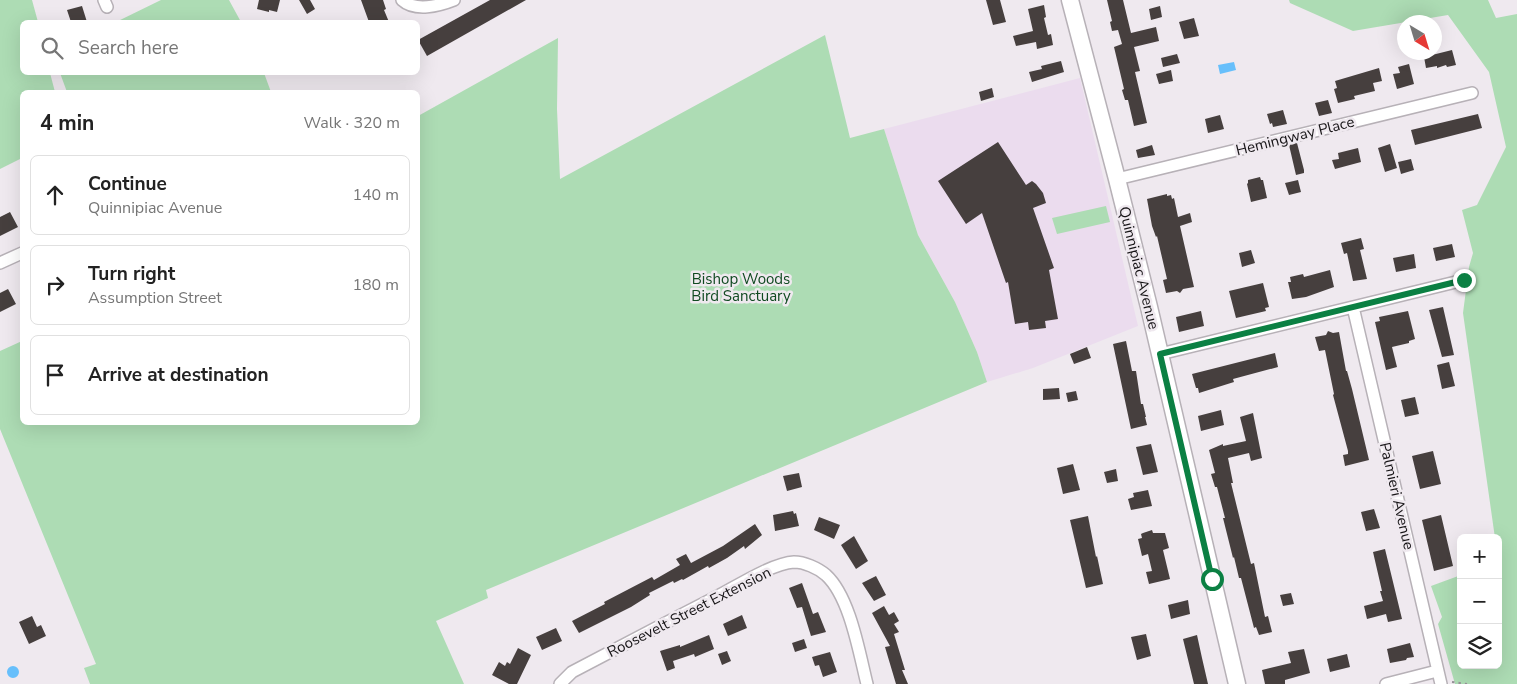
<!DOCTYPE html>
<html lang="en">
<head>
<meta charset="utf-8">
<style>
	body { margin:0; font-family:"Nunito Sans",sans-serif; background:#f6f6f6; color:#222 }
	.controls { position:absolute; right:15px; bottom:15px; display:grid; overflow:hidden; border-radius:8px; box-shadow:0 5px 20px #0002 }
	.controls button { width:45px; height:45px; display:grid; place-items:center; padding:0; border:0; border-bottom:1px solid #e0e0e0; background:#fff; color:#222; font:25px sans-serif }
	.compass { position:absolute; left:1397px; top:15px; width:45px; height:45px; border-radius:50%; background:#fff; box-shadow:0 5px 20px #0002; rotate:142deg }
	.stop { position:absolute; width:15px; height:15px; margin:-11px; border:4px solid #0b8043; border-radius:50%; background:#fff }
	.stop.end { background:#0b8043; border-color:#fff; box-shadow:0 1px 5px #0008 }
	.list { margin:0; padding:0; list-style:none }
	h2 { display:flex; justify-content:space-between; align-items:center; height:65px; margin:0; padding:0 20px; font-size:21px }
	h2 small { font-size:16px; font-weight:400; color:#767676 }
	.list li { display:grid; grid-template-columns:32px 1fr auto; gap:15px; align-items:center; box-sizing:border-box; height:80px; margin:0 10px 10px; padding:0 10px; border:1px solid #e0e0e0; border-radius:8px }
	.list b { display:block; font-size:19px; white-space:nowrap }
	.list p { margin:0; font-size:16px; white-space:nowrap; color:#767676 }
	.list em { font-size:16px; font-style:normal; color:#767676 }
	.icon { flex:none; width:28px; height:28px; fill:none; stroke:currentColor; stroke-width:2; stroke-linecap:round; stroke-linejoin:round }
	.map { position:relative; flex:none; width:1517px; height:684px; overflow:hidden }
	.search { position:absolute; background:#fff; box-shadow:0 5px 20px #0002; left:20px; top:20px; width:400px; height:55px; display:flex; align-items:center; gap:12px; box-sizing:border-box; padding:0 18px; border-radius:8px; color:#767676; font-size:19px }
	.panel { position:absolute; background:#fff; box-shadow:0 5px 20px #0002; left:20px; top:90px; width:400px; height:335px; border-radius:8px }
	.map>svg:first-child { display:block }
</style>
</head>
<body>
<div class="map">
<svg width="1517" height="684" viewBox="0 0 1517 684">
	<rect width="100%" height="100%" fill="#efe9ef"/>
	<path fill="#ebdcee" d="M1080 78 1138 326 1033 368 987 382 977 352 955 302 918 235 884 129Z"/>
	<path fill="#addcb4" d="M0 0H32L38 22H22V72L50 73 55 92H22V158L0 169Z
		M161 0H229L241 22H116Z
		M1289 0H1488L1496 18 1517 14V684H1455L1438 624 1442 617 1431 586 1461 575V665H1498V538H1495L1463 313 1469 267 1473 253 1462 210 1477 205 1506 147 1489 72 1448 15 1353 31 1290 3Z
		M825 35 850 138 884 129 918 235 955 302 977 352 987 382 486 590 488 598 436 621 464 684H90L84 668 96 664 0 429V351L22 341V422H418V116L558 38 557 109 560 179Z
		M60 73H264L271 92H67Z
		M1106 206 1110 222 1057 234 1052 218Z"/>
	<path fill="#67bffb" d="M1234 62 1236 70 1220 74 1218 65Z
		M7 672a6 6 0 1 1 12 0a6 6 0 1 1-12 0Z"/>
	<path fill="#463f3e" d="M259 0H280L277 12 269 10V12L257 9Z
		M299 0H310L315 9 307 14Z
		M361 0H383L386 9 384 10 389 22H369Z
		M490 0H526L427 56 418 40Z
		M986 0H1000L1006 22 993 25Z
		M1107 0H1123L1131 33 1156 27 1159 41 1134 47 1140 71 1135 72 1147 123 1134 126 1128 100H1125L1122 90 1124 89 1114 47 1122 44 1118 30 1112 31 1110 22 1112 21Z
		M1044 5 1046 17 1044 18 1048 35 1051 34 1053 45 1037 49 1036 42 1016 46 1013 36 1033 31 1028 9Z
		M82 6 87 22H71L67 10Z
		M1160 6 1162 17 1151 20 1149 9Z
		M1194 18 1199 36 1184 39 1179 22Z
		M1452 50 1456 65 1447 67 1446 65 1437 68V66L1426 68 1424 57Z
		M1177 54 1180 63 1163 67 1161 58Z
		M1061 61 1064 72 1032 82 1029 72 1042 69 1041 66Z
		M1409 64 1414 84 1397 89 1393 74 1400 73 1398 67Z
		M1379 68 1382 81 1373 83 1375 91 1354 96 1355 99 1338 103 1334 89 1337 88 1335 81Z
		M1171 70 1173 81 1159 84 1156 74Z
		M992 88 994 97 981 101 979 92Z
		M1328 100 1332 113 1319 116 1315 103Z
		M1283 110 1287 124 1273 127 1272 123 1270 124 1267 114Z
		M1478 114 1482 128 1415 145 1411 130Z
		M1220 115 1224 129 1208 133 1205 119Z
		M998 142 1026 185 1032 181 1036 184 1043 193 1046 203 1033 208 1054 268 1049 270 1058 319 1045 321 1046 328 1029 330 1028 322 1015 324 1008 282 1006 283 982 213 966 224 938 181Z
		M1297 143 1304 170V173L1296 175 1289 145Z
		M1390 144 1397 168 1385 172 1378 148Z
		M1152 145 1155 155 1138 158 1136 150Z
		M1358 148 1361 162 1335 169 1332 160 1339 159 1338 153Z
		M1411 159 1414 170 1401 174 1398 162Z
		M1260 177 1261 180H1263L1267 198 1251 202 1247 184 1248 183V180Z
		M1298 180 1301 192 1289 195 1285 183Z
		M1167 194V196L1171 195 1172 199 1174 198 1178 217 1190 213 1192 222 1180 226 1194 287 1183 289 1180 293 1177 291 1166 293 1163 280 1167 279 1157 236 1156 237 1152 226 1147 199Z
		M10 212 18 227 0 236V217Z
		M1361 238 1364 249 1360 250 1367 279 1353 281 1347 253 1344 254 1341 243Z
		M1452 244 1455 257 1436 261 1433 248Z
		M1251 250 1255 263 1242 267 1239 253Z
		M1414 254 1416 268 1396 272 1393 258Z
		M1330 270 1334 287 1306 297 1292 299 1288 282H1291L1290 277 1303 274 1304 277Z
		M1263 283 1269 307 1265 308 1266 311 1236 318 1229 291Z
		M8 289 16 304 0 312V293Z
		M1443 307 1454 355 1442 357 1429 310Z
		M1201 311 1204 326 1179 332 1176 317Z
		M1408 311 1415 339 1409 341V343L1392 347 1397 367 1386 370 1375 322 1380 321 1379 317Z
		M1328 331 1333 333 1339 332 1346 371H1347L1352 389 1369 460 1345 466 1343 455 1348 454V451L1333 395 1334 394 1325 350 1319 351 1315 337 1326 335Z
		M1126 341 1132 371H1136L1141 404H1143L1146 417H1145L1147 425 1131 429 1113 344Z
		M1087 347 1091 358 1074 364 1070 354Z
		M1275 353 1278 367 1233 379 1234 382 1199 393 1198 388H1196L1192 374Z
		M1449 362 1455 386 1442 389 1437 365Z
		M1059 388 1060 399 1043 400V389Z
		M1076 391 1078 400 1068 402 1066 393Z
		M1415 397 1419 414 1405 417 1401 400Z
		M1221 410 1224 425 1201 431 1198 416Z
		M1253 413 1262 458 1251 461 1249 453 1228 458 1233 483H1231L1251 564 1254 563 1265 617 1268 616 1272 632 1259 635 1256 627 1254 628 1241 578H1239L1234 557 1233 558 1223 518H1225L1217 487H1215L1211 474 1215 473 1209 450 1223 444V446L1246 441 1240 417Z
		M1151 444 1158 472 1143 475 1136 447Z
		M1433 451 1441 484 1420 489 1412 456Z
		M1073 464 1080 490 1063 494 1057 468Z
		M1116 469 1118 481 1107 483 1104 472Z
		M799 473 802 487 787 491 783 476Z
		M1148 490 1152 506 1131 510 1128 499 1134 497 1133 493Z
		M1374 509 1380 528 1366 531 1361 512Z
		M793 511 794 514 796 513 799 526 775 531 773 515Z
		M1441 515 1453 566 1434 571 1422 520Z
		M1088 516 1096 557 1097 556 1103 584 1086 588 1070 520Z
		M819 517 840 525 834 539 814 530Z
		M755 524 762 535 745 549 744 546 727 558 709 568 708 566 683 580 682 579 674 583 673 581 649 593 650 595 631 607 579 633 572 621 605 604 604 602 652 577 654 580 680 565 676 559 686 554 691 563 723 546Z
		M1152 530 1153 533H1165L1169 548 1163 550 1170 579 1149 584 1146 572 1152 571 1148 554 1142 556 1138 539 1142 538 1141 534 1143 533Z
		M854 536 868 561 856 569 841 545Z
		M1385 549 1402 619 1388 622 1386 614 1367 619 1364 606 1383 601 1380 591H1382L1373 552Z
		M876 576 886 595 874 601 862 583Z
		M802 583 813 614 818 612 826 632 811 636 802 607 797 608 789 588Z
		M1291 593 1294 604 1283 606 1280 595Z
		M1188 600 1190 614 1171 619 1168 605Z
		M884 606 889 615 894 612 899 621 894 624 899 632 894 634 905 670H902L908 684H896L885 647 890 646 872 613Z
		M742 615 747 628 728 636 723 624Z
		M32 616 37 627 41 625 46 636 29 644 19 622Z
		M556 628 562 641 542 650 536 637Z
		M1146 634 1151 656 1137 660 1131 637Z
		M709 635 714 649 695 657 694 654 673 661 675 668 667 671 660 651 680 645V647Z
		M1197 635 1202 658 1208 684H1194L1183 639Z
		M804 639 807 648 795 652 792 643Z
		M1410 643 1414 657 1407 658 1406 660 1390 663 1387 649Z
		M518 648 531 655 517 684H509L492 675 499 662 505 666 507 662 510 664Z
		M1304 649 1310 673 1285 680V684H1265L1262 670 1291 663 1288 652Z
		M727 651 731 661 722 665 718 654Z
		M830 652 837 672 823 677 819 665 815 666 812 657Z
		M1347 654 1350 667 1330 672 1327 659Z"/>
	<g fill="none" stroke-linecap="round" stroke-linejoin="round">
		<defs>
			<path id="minor" d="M104 0 107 7
				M402 0C415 12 439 6 454 0
				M1117 179 1472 93
				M0 263 22 253
				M1353 307 1441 684
				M1160 354 1464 280
				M560 684 572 672C621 646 669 621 718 596 737 586 773 563 794 562 804 562 818 568 826 575 850 597 859 652 867 684
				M1386 684 1437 671"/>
			<path id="secondary" d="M1070 0 1117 179 1149 307 1237 684"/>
		</defs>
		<use href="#minor" stroke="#b7b1b7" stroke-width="14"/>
		<use href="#secondary" stroke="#b7b1b7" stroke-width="19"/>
		<path stroke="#989398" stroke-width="2" stroke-dasharray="2.5 4" stroke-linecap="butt" d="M1452 682 1467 684"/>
		<use href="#minor" stroke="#fff" stroke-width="11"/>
		<use href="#secondary" stroke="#fff" stroke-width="16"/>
	</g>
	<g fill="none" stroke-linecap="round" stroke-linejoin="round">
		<path stroke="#0b8043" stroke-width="6" d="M1212 579 1160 354 1464 280"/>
	</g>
	<g text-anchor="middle" stroke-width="5" stroke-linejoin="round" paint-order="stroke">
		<g font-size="15" fill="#161416" stroke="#efe9ef">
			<text transform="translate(1295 136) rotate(-14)" y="5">Hemingway Place</text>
			<text transform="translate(1139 268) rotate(76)" y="5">Quinnipiac Avenue</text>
			<text transform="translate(1397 496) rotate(77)" y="5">Palmieri Avenue</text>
			<text transform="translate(689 612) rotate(-27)" y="5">Roosevelt Street Extension</text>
		</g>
		<g font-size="15" fill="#104a21" stroke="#efe9ef">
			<text x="741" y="284">Bishop Woods<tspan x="741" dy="17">Bird Sanctuary</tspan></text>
		</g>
	</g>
</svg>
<div class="controls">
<button>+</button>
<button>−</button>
<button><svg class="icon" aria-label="layers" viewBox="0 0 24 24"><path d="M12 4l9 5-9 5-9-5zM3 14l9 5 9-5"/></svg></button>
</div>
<svg class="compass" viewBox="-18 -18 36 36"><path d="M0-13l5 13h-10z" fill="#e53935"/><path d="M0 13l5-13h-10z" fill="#767676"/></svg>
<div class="stop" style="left:1212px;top:579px"></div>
<div class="stop end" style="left:1464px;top:280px"></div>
<div class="search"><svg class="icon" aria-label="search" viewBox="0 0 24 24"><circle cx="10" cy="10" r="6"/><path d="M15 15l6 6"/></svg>Search here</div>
<section class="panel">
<h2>4 min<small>Walk · 320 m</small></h2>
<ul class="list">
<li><svg class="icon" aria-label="ahead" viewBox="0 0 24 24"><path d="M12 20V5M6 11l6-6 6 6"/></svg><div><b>Continue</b><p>Quinnipiac Avenue</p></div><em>140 m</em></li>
<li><svg class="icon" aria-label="right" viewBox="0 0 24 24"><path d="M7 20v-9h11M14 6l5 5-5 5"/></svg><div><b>Turn right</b><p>Assumption Street</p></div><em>180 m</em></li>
<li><svg class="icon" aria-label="arrive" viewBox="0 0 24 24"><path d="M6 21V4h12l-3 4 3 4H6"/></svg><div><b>Arrive at destination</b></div></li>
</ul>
</section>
</div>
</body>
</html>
